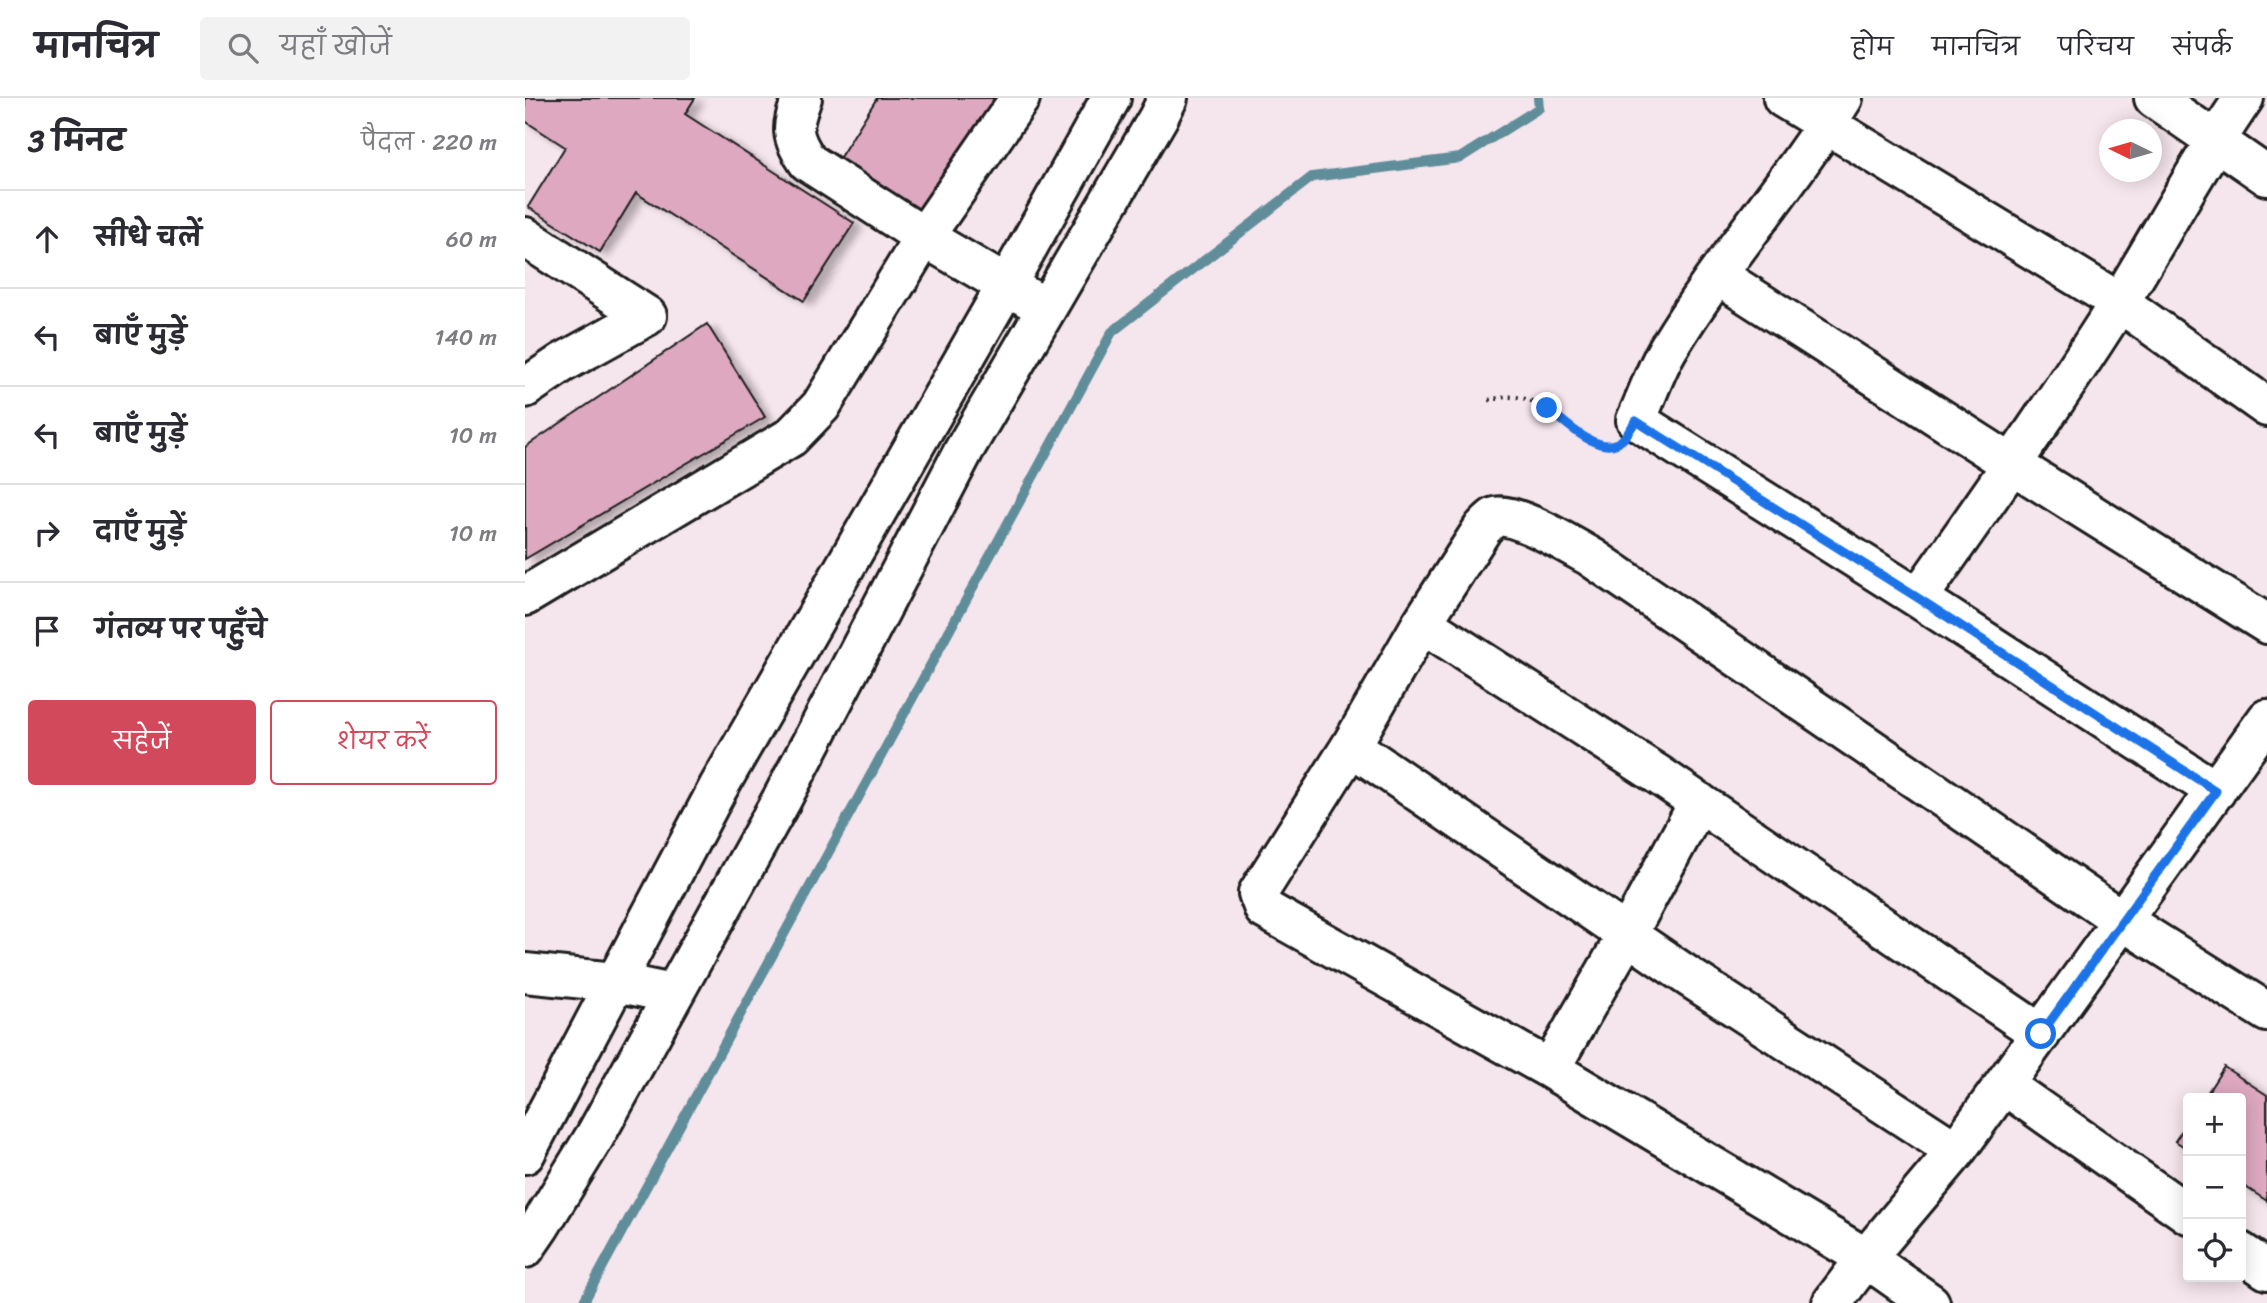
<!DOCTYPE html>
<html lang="hi">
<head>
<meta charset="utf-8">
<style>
	body { margin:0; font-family:Sriracha,"Playpen Sans Deva",sans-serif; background:#f2f2f3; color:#2b2b33 }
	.controls { position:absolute; right:21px; bottom:21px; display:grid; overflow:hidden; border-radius:7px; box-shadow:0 4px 18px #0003 }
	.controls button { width:63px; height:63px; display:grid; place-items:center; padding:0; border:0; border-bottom:2px solid #e1e1e2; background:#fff; color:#2b2b33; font:35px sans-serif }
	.compass { position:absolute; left:1574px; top:21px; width:63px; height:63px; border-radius:50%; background:#fff; box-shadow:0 4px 18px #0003; rotate:275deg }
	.stop { position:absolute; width:21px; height:21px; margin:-16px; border:5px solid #1a73e8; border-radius:50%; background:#fff }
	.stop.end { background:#1a73e8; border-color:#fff; box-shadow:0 2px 7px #0008 }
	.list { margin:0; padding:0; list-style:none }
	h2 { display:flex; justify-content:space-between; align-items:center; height:91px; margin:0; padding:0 28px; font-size:30px }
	h2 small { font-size:23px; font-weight:400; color:#7c7c81 }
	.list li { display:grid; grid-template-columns:46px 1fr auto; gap:21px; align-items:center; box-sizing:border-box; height:98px; padding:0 28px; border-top:2px solid #e1e1e2 }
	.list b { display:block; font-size:26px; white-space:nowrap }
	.list em { font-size:23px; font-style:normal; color:#7c7c81 }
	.actions { display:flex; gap:14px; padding:21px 28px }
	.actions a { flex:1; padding:16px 0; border:2px solid #d1495b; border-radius:7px; text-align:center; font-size:24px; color:#d1495b }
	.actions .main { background:#d1495b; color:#fff }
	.icon { flex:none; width:38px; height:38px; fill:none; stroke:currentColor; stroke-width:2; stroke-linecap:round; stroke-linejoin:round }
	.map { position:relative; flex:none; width:1742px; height:1205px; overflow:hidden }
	header { display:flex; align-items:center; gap:42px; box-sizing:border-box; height:98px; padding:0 35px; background:#fff; border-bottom:2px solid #e1e1e2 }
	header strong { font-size:33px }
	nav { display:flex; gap:38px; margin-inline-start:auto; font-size:24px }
	.search { width:490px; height:63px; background:#f2f2f3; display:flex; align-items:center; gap:18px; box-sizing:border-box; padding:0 24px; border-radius:7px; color:#7c7c81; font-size:26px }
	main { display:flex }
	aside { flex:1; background:#fff }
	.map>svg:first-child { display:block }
</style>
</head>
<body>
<header>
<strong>मानचित्र</strong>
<div class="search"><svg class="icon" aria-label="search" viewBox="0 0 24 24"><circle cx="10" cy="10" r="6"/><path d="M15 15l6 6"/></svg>यहाँ खोजें</div>
<nav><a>होम</a><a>मानचित्र</a><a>परिचय</a><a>संपर्क</a></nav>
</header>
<main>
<aside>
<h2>3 मिनट<small>पैदल · 220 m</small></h2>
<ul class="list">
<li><svg class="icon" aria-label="ahead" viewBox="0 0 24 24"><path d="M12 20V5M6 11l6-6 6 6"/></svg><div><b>सीधे चलें</b></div><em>60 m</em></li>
<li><svg class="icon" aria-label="left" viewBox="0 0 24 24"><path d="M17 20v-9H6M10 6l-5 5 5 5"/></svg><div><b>बाएँ मुड़ें</b></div><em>140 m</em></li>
<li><svg class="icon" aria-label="left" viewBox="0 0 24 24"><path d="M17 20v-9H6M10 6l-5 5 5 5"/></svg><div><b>बाएँ मुड़ें</b></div><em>10 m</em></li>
<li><svg class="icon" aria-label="right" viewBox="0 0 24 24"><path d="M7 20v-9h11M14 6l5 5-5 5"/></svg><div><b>दाएँ मुड़ें</b></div><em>10 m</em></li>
<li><svg class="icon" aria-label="arrive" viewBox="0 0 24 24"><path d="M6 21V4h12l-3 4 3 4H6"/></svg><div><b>गंतव्य पर पहुँचे</b></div></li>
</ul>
<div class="actions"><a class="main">सहेजें</a><a>शेयर करें</a></div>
</aside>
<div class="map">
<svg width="1742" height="1205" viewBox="0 0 1742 1205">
	<defs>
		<filter id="shadow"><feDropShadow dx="8" dy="4.5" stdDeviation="3.5" flood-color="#0004"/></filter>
	</defs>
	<rect width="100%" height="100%" fill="#f5e5ec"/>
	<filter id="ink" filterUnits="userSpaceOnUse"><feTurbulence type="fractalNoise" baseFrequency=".0143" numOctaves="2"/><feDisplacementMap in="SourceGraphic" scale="14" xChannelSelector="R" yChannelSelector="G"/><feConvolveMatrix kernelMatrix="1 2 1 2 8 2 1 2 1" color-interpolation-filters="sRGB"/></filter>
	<g filter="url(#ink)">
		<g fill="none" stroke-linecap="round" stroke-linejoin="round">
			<path stroke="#608d9a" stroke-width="10" d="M58 1205 587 234 787 79 935 60 1014 10 1013 0"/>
		</g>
		<path fill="#dda8c0" stroke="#1c1c1c" stroke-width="2" filter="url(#shadow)" d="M0 0H170L160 16 329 125 279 203 111 95 75 154 3 109 40 49 0 23Z
			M352 0H471L396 118 312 64Z
			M182 226 240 319 0 461V349Z
			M1699 969 1742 997V1103L1716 1086V1000H1679Z
			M1663 1024V1051L1650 1043Z"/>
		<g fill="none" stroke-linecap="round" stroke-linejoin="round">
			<defs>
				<path id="minor" d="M277 0C266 30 265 37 283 64L399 139 505 201
					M1258 0 1594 204 1742 309
					M1318 0C1265 86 1196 163 1144 249 1130 272 1122 299 1111 322L1393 500 1691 693
					M1629 0 1742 78
					M0 139 122 218 37 265 0 290
					M1192 177 1488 367 1742 526
					M0 498 266 339 296 308 399 139 495 0
					M1393 500C1462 403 1530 306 1594 205 1636 137 1673 66 1719 0
					M897 525 1132 676 1516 936
					M826 648 1164 879 1431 1053
					M1174 704 1102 837 1025 971 739 811 733 795 826 648 897 525 958 430C962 426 966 421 970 419 989 413 1048 449 1066 459L1598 823 1742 914
					M0 875 90 884 148 896
					M1025 971 1341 1160 1405 1205
					M1479 987 1663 1116
					M0 1056 193 690 481 188 586 0
					M0 1150 15 1128 70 1038 257 701 439 352 633 20 643 0
					M1716 1154 1742 1172
					M1307 1205 1341 1160 1431 1053 1742 621"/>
			</defs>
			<use href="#minor" stroke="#1c1c1c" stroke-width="44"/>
			<path stroke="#1c1c1c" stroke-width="4.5" stroke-dasharray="2 5" stroke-linecap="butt" d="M964 302C971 301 979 298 987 299 1027 300 1046 345 1086 347"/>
			<use href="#minor" stroke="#fff" stroke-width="38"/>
		</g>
	</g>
	<g fill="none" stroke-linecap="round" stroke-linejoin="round" filter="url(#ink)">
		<path stroke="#1a73e8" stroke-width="9" d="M1022 310C1039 323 1076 362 1098 341 1103 336 1107 328 1111 323L1393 500 1691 693 1516 936"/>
	</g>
</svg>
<div class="controls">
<button>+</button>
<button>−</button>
<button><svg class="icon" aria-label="locate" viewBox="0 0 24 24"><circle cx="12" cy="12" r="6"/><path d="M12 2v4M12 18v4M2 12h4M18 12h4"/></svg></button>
</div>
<svg class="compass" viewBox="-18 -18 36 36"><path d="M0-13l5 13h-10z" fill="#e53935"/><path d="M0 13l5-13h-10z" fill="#7c7c81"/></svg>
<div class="stop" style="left:1516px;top:936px"></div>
<div class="stop end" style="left:1022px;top:310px"></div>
</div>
</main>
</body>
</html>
